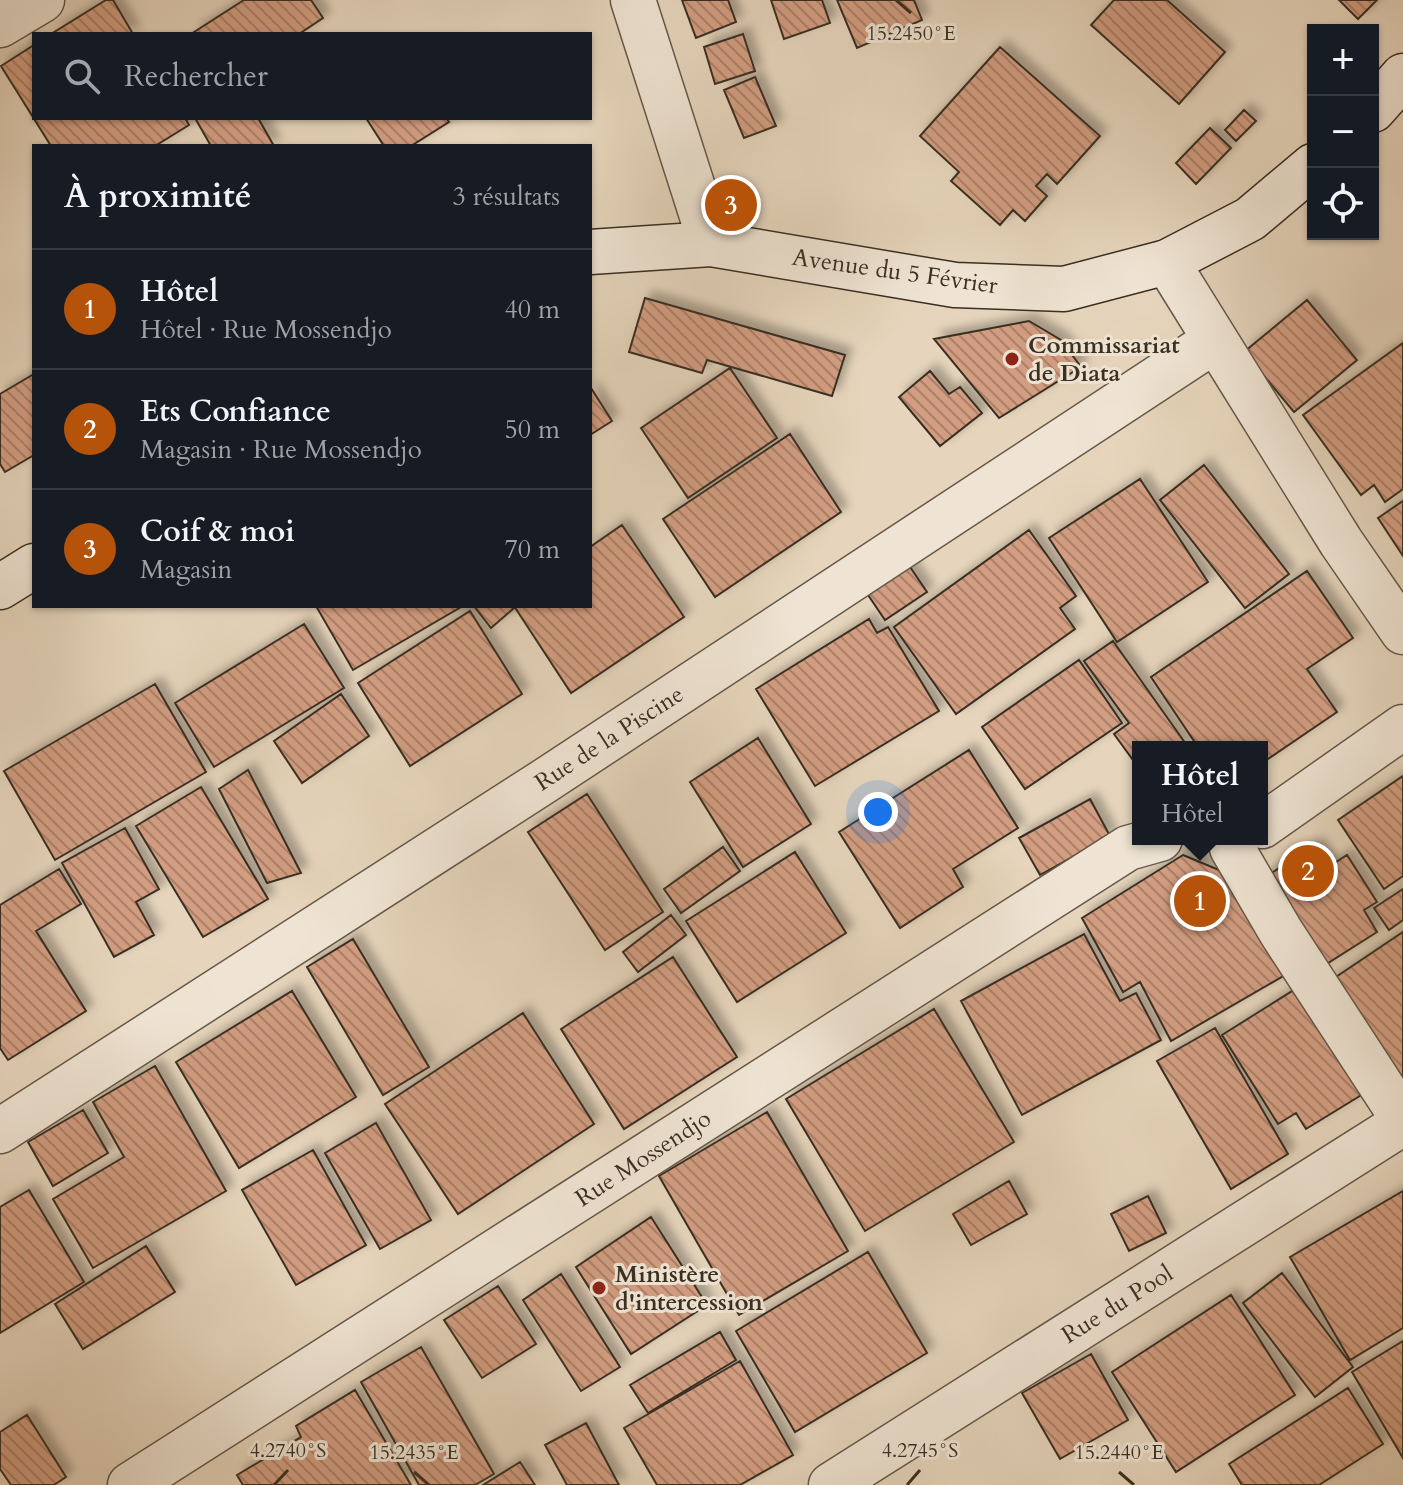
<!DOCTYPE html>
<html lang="fr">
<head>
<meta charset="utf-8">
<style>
	body { margin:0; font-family:Cardo,serif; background:#242831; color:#f1f3f6 }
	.controls { position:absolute; right:24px; top:24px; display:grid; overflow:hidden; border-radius:0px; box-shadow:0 2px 6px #0004 }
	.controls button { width:72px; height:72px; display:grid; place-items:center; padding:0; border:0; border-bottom:2px solid #363941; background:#171b24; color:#f1f3f6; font:40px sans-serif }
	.you { position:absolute; left:878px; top:812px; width:28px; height:28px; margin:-20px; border:6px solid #fff; border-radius:50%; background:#1a73e8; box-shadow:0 0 0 12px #1a73e833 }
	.badge { display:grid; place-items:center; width:52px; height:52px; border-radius:50%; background:#b45309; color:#fff; font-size:26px; font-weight:700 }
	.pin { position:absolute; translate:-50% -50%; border:4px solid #fff; box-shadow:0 2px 8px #0006 }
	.popup { position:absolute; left:1132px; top:741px; width:136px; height:104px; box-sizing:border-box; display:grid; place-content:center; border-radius:0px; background:#171b24; filter:drop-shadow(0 2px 6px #0005); font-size:26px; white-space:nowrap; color:#9ea1a6 }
	.popup b { font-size:30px; color:#f1f3f6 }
	.popup::after { content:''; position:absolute; left:50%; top:100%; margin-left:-16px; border:16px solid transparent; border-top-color:#171b24 }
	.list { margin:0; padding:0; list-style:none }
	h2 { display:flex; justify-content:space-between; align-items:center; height:104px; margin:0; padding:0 32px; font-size:34px }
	h2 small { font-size:26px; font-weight:400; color:#9ea1a6 }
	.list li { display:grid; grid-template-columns:52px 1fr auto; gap:24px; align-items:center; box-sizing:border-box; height:120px; padding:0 32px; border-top:2px solid #363941 }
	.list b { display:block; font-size:30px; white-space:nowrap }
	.list p { margin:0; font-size:26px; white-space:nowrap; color:#9ea1a6 }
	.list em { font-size:26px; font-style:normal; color:#9ea1a6 }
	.icon { flex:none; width:44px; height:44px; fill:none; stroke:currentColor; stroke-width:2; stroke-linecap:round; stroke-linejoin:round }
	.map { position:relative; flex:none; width:1403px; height:1485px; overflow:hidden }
	.search { position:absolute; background:#171b24; box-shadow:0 2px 6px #0004; left:32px; top:32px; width:560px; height:88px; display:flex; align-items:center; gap:20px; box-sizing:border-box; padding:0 28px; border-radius:0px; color:#9ea1a6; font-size:30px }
	.panel { position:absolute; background:#171b24; box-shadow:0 2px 6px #0004; left:32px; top:144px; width:560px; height:464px; border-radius:0px }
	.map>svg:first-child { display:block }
</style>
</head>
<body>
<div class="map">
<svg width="1403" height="1485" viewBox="0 0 1403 1485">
	<defs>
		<pattern id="building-back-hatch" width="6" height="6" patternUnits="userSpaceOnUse" patternTransform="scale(2)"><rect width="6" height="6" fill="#d29d81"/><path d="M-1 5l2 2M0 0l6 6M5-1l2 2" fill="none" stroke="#ab8069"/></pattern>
		<filter id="shadow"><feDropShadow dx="7" dy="-7" stdDeviation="4" flood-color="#0004"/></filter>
	</defs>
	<rect width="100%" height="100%" fill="#e6d5bc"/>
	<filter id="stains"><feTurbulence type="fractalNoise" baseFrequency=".0025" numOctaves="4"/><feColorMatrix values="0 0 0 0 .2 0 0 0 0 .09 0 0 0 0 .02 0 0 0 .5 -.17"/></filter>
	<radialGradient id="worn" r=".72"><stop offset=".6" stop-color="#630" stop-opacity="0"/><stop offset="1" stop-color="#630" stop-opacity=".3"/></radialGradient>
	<path fill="url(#building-back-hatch)" stroke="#392f23" stroke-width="2" filter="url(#shadow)" d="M106 0H113L133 34H51Z
		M244 0H311L323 18 299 34H191Z
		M682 0H728L736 22 696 38Z
		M771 0H822L830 23 784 39Z
		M837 0H914L922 20 857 48Z
		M1114 0H1167L1225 52 1179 104 1091 25Z
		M1339 0H1377L1358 19Z
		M743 34 755 71 715 84 704 47Z
		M34 45V118H185L189 125 155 146H51L1 66Z
		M1000 47 1100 136 1057 184 1047 174 1036 186 1047 196 1025 221 1013 210 1000 225 951 181 959 172 920 136Z
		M755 77 776 126 744 138 724 90Z
		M1244 110 1256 121 1236 141 1225 130Z
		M195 118H258L274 146H211Z
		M366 118H446L449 122 411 146H384Z
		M1210 128 1231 148 1196 184 1176 163Z
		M645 298 845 355 832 396 707 360 702 373 629 352Z
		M1307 300 1357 360 1294 412 1244 352Z
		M1029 321 1061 340 1081 367 999 418 934 339Z
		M1403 343V489L1385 502 1374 485 1361 495 1303 415Z
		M730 368 777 438 688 498 641 428Z
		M930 371 949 394 960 387 982 413 940 446 899 397Z
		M34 374V455L5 472 0 464V394Z
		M591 388 612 421 590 435V389Z
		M790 434 841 512 715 597 663 519Z
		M1204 465 1289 574 1245 608 1160 500Z
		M1140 479 1208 582 1117 642 1049 538Z
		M1403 501V556L1378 518Z
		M622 525 684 617 571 693 514 606H590V547Z
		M1029 530 1076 596 1060 608 1075 629 956 714 894 627Z
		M906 561 927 592 885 620 864 589Z
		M1307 571 1353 638 1307 669 1337 712 1262 763V747H1198L1151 677Z
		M316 606H460L461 607 353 670Z
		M474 606H513L514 608 491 628Z
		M470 611 522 694 410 766 358 683Z
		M869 619 877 633 888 627 939 711 815 786 756 689Z
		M304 624 344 688 214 767 175 703Z
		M1113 641 1188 747H1138V767L1114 734 1129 723 1084 661Z
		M1079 660 1122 723 1025 789 982 727Z
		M155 684 206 772 55 860 4 771Z
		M341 694 369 736 302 783 274 741Z
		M758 738 811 824 743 867 690 782Z
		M969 750 1018 828 953 869 963 887 900 928 839 832Z
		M248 770 301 873 267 883 219 789Z
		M1403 776V876L1384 889 1338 820Z
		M201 787 268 899 203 937 136 826Z
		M587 794 663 912 605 950 528 832Z
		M1090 799 1110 836 1040 875 1019 838Z
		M125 828 159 889 136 902 154 935 114 957 62 863Z
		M1316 844 1330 866 1347 855 1377 902 1364 910 1377 932 1317 970 1261 880Z
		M723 847 740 871 681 913 664 889Z
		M795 852 846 933 737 1002 686 921Z
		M1183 855 1231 875 1285 975 1171 1041 1140 982 1123 992 1082 918Z
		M59 869 81 904 36 931 86 1011 8 1060 0 1048V905Z
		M1403 889V920L1389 930 1374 908Z
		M671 915 686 935 638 972 623 952Z
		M1403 932V1099L1327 983Z
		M1084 934 1120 1001 1136 993 1161 1040 1022 1115 961 1001Z
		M353 939 429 1067 383 1095 307 967Z
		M673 957 737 1057 624 1129 561 1029Z
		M1297 988 1363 1094 1306 1129 1296 1113 1278 1124 1222 1035Z
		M292 991 356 1097 239 1168 176 1062Z
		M934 1009 1014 1142 865 1231 786 1099Z
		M523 1013 594 1124 458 1214 385 1104Z
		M1215 1028 1288 1154 1231 1189 1157 1061Z
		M155 1066 226 1191 93 1268 53 1199 124 1157 93 1102Z
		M83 1110 108 1153 53 1186 28 1142Z
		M767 1112 848 1251 739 1315 659 1176Z
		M376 1123 431 1220 380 1249 325 1153Z
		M313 1150 366 1245 296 1285 242 1190Z
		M1009 1181 1027 1214 971 1245 953 1214Z
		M29 1190 84 1282 0 1333V1207Z
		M1403 1191V1328L1350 1360 1290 1257Z
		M1148 1196 1166 1233 1129 1251 1111 1214Z
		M651 1217 707 1305 631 1354 576 1267Z
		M146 1246 175 1292 83 1349 55 1304Z
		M868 1252 927 1353 795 1432 736 1331Z
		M1282 1273 1353 1367 1315 1397 1243 1303Z
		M561 1274 620 1367 581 1391 523 1300Z
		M498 1286 536 1344 482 1378 444 1320Z
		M1231 1295 1295 1395 1176 1472 1112 1372Z
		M720 1332 736 1360 648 1413 630 1385Z
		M1403 1341V1458L1352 1372Z
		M421 1347 494 1474 475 1485H419L361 1382Z
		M1091 1354 1128 1420 1060 1459 1022 1393Z
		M740 1361 793 1455 740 1485H657L624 1428Z
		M1348 1388 1383 1444 1319 1485H1242L1229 1464Z
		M355 1390 411 1485H243L237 1475 301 1437 296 1426Z
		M27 1415 66 1477 54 1485H11L0 1469V1432Z
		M586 1423 619 1485H567L545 1445Z
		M520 1462 535 1485H483Z"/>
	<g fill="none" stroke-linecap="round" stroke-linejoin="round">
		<defs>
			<path id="street" d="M633 0 711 244
				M0 25 42 0
				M1167 262 1341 542 1403 632
				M1262 826 1403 727
				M1232 848 1281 932 1403 1119
				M0 1131 543 782 1214 341
				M130 1485 1128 848 1160 839
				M831 1485 1403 1123"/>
			<path id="secondary" d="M1373 110 1403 76
				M590 252 711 244 955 285 1064 289 1167 262 1250 219 1313 166
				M0 587 34 566"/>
		</defs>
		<use href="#street" stroke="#645849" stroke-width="47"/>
		<use href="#secondary" stroke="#392f23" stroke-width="47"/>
		<use href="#street" stroke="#efe4d3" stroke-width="44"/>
		<use href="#secondary" stroke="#efe4d3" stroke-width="44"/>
	</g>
	<path fill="none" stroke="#392f23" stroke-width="3" d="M896 0 911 13M414 1472 429 1485M1119 1472 1134 1485M274 1485 288 1470M907 1485 920 1470"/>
	<g fill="#8f2418" stroke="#efe4d3" stroke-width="3">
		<circle cx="1012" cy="359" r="8"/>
		<circle cx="599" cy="1288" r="8"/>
	</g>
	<g text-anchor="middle" stroke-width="6" stroke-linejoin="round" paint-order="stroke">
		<g font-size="24" fill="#392f23" stroke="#efe4d3">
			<text transform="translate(895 271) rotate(8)" y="8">Avenue du 5 Février</text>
			<text transform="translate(609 738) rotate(-33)" y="8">Rue de la Piscine</text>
			<text transform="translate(643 1158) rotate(-33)" y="8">Rue Mossendjo</text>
			<text transform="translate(1117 1304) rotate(-32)" y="8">Rue du Pool</text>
		</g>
		<g font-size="24" font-weight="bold" fill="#392f23" stroke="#efe4d3" text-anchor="start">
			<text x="1028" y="353">Commissariat<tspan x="1028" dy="28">de Diata</tspan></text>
			<text x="615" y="1282">Ministère<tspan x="615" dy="28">d'intercession</tspan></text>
		</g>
	</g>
	<g font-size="20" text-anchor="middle" fill="#392f23" stroke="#efe4d3" stroke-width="6" stroke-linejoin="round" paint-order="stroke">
		<text x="911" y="40">15.2450°E</text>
		<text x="288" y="1457">4.2740°S</text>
		<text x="920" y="1457">4.2745°S</text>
		<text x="414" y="1459">15.2435°E</text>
		<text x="1119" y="1459">15.2440°E</text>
	</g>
	<rect width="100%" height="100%" filter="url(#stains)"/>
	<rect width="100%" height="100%" fill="url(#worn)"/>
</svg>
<div class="controls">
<button>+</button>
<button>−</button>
<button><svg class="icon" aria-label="locate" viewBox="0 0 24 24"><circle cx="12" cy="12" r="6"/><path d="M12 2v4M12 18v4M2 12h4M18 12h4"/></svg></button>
</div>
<div class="you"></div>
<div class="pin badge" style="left:1200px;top:901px">1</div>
<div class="popup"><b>Hôtel</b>Hôtel</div>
<div class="pin badge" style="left:1308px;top:871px">2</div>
<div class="pin badge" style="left:731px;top:205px">3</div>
<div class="search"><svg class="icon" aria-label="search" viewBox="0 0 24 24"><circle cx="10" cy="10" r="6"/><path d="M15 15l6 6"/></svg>Rechercher</div>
<section class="panel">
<h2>À proximité<small>3 résultats</small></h2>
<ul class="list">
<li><span class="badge">1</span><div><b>Hôtel</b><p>Hôtel · Rue Mossendjo</p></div><em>40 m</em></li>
<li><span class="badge">2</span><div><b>Ets Confiance</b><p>Magasin · Rue Mossendjo</p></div><em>50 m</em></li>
<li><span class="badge">3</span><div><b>Coif &amp; moi</b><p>Magasin</p></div><em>70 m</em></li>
</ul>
</section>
</div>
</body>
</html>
